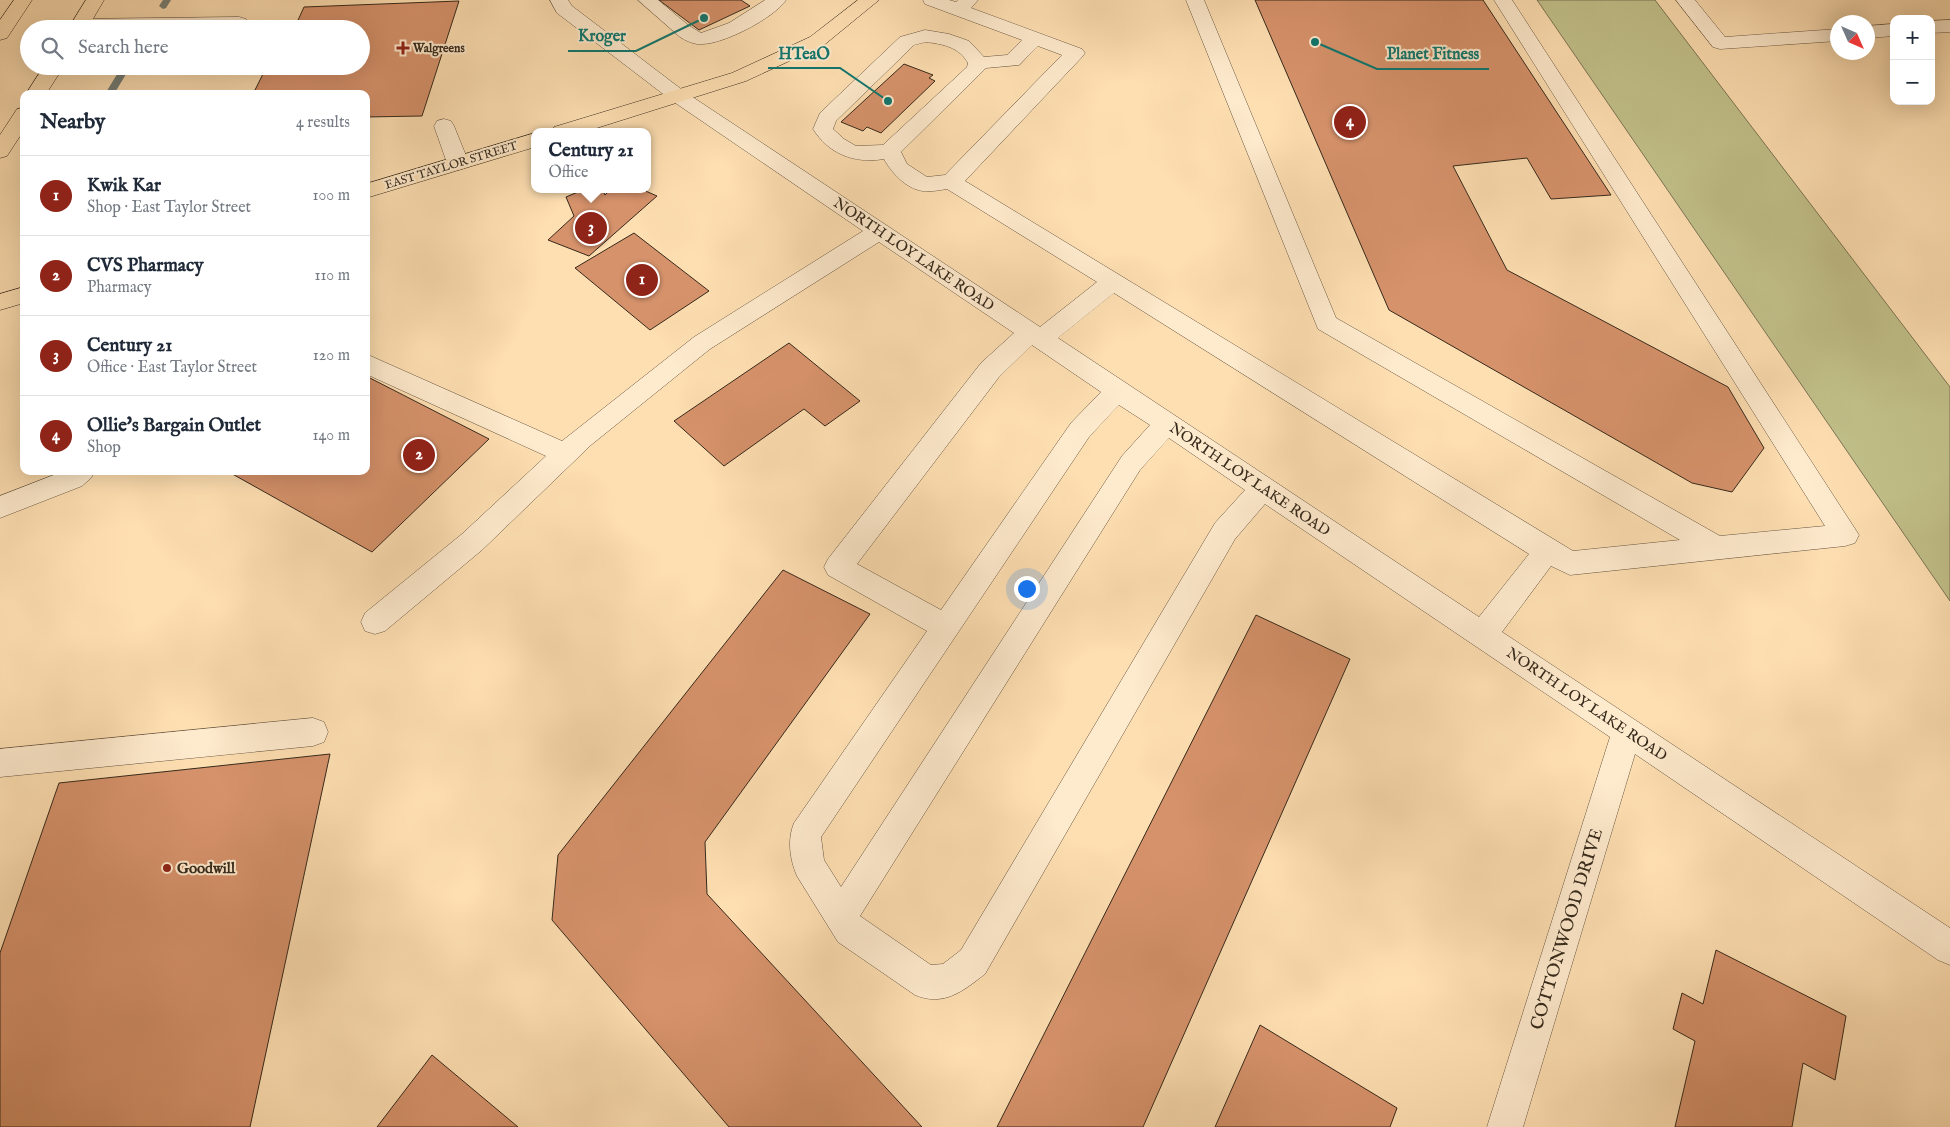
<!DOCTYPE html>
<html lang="en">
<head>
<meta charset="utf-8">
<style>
	body { margin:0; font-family:"IM FELL English",serif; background:#f2f2f3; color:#1f2937 }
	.controls { position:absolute; right:15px; top:15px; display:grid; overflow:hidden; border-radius:10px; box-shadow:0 5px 20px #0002 }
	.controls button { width:45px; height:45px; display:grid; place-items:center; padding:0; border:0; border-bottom:1px solid #e0e1e3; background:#fff; color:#1f2937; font:25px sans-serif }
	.compass { position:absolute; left:1830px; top:15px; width:45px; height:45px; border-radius:50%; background:#fff; box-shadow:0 5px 20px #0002; rotate:135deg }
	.you { position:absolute; left:1026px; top:588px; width:18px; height:18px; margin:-12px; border:4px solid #fff; border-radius:50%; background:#1a73e8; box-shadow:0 0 0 8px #1a73e833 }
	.badge { display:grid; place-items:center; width:32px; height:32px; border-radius:50%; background:#8f2418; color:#fff; font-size:16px; font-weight:700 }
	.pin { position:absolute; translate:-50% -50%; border:2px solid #fff; box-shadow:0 1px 5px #0006 }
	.popup { position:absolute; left:531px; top:128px; width:120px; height:65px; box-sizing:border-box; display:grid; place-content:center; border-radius:10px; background:#fff; filter:drop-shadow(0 1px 4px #0005); font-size:16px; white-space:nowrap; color:#747a83 }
	.popup b { font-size:19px; color:#1f2937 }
	.popup::after { content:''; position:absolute; left:50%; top:100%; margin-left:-10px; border:10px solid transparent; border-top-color:#fff }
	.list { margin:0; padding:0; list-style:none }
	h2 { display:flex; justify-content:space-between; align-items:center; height:65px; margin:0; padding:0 20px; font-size:21px }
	h2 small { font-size:16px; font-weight:400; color:#747a83 }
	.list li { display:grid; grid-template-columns:32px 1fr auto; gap:15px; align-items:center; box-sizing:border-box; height:80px; padding:0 20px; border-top:1px solid #e0e1e3 }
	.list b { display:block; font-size:19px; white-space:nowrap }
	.list p { margin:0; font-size:16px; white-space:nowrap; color:#747a83 }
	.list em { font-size:16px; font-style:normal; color:#747a83 }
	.icon { flex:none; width:28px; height:28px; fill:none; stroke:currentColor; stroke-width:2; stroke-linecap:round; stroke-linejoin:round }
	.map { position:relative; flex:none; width:1950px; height:1127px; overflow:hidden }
	.search { position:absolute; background:#fff; box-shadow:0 5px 20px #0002; left:20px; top:20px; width:350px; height:55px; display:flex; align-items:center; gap:12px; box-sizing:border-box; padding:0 18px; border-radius:28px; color:#747a83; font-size:19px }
	.panel { position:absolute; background:#fff; box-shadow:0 5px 20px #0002; left:20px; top:90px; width:350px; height:385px; border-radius:10px }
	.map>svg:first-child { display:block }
</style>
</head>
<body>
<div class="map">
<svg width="1950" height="1127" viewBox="0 0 1950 1127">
	<rect width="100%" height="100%" fill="#fedfb2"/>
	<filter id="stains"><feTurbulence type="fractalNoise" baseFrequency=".004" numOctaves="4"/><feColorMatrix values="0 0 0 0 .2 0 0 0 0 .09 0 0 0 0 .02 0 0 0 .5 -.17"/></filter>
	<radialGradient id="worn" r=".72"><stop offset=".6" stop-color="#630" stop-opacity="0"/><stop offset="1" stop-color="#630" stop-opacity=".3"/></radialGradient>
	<path fill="#c2c18b" stroke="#7c7553" d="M1537 0H1655L1950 387V601Z"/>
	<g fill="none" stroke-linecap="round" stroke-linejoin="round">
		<path fill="#778078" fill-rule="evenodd" d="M163 0H171L166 8 163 9 159 6Z
			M122 66H131L114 94H105Z"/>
	</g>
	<path fill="#d6926b" stroke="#36291b" d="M659 0H741L750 6 699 30Z
		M1255 0H1483L1611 195 1551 199 1527 158 1453 166 1507 270 1728 387 1764 448 1732 492 1692 483 1389 310Z
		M459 1 422 116 366 117V94H253L267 66H361V29H294L304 7Z
		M904 64 933 75 929 78 935 81 881 133 867 127 863 131 841 122Z
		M585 189H602L605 195 611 189H641L657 196 589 256 548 240 574 216 566 197Z
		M634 233 709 291 650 330 575 268Z
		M789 343 860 401 825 426 804 409 724 466 674 421Z
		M366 376 489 439 372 552 227 471H366Z
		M783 570 870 614 705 842 707 894 922 1127H729L552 920 558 855Z
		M1256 615 1350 659 1143 1127H997Z
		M330 754 250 1127H0V953L59 783Z
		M1716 950 1846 1016 1835 1080 1803 1063 1792 1127H1675L1695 1041 1673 1029 1682 993 1703 1004Z
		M1260 1025 1397 1108 1390 1127H1215Z
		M432 1055 518 1127H377Z"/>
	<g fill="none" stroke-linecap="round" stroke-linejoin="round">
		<defs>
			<path id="minor" d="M550 0H568L572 6 685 92 1040 327 1097 282 947 189C940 190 931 192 923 191 906 189 891 172 884 159 854 164 829 154 813 129L820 113 900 37 925 30 949 34 969 41 984 57 1007 55 1022 40 925 4 923 0H949L956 2 958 0H978L971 8 1082 49 1085 53 1082 57 965 181 1573 551 1680 540 1318 329 1186 0H1204L1336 318 1720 536 1825 526 1494 0H1512L1859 535 1855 543 1845 546 1570 575 1551 566 1502 632 1950 928V965L1938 960 1635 754 1523 1127H1487L1610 737 1265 504 1235 539 985 974C963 991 944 1007 915 995L838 942 797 876C790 860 787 840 794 823L927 631 828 575 824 567 828 559 981 363 1014 333 879 242 710 349 591 445 482 550 385 631 375 634 365 631 361 622 365 613 462 534 546 456 366 374V354L562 441 694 337 863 231 671 100 557 13ZM926 42C943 44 959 47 968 63L967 67 883 145 856 146 844 139 833 129 836 121 914 45ZM1038 46 1062 55 945 175 927 177 907 164 901 152 986 68 1019 65ZM1114 293 1529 554 1479 617 1058 338ZM1032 345 1101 392 1071 423 941 610 857 564 999 377ZM1119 405 1150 425 1122 456 841 887 824 860 821 837 1089 437ZM1169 438 1245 490 1215 523 961 950 943 964 931 965 860 916 1140 470Z
				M638 0H658L688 25 701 33 729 23 765 0H786C774 18 724 44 702 44 695 45 686 41 680 37Z
				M1676 0H1695L1725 37 1838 29V41L1720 49 1713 47Z
				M239 17 246 19 248 23 246 27 235 29H73L70 25 73 21 80 19Z
				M1950 20V32L1931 33V21Z
				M1894 24V36L1868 38V26Z
				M444 119 451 121 454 126 469 163 465 168 458 170 451 168 447 163 434 126 437 121Z
				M64 471H95L91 478 82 486 0 518V496Z
				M313 718 324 722 328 732 324 742 313 746 0 777V749Z"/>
			<path id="major" d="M14 0H32L7 38 0 40V20Z
				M86 0H104L87 29H68Z
				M858 0H879L824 45 746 81 584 132H551L554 127 732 73 810 37Z
				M44 66H64L46 94H26Z
				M24 108V130L7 156 0 158V135L17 109Z
				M535 133V147L366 198V184Z
				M24 287V303L0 310V294Z"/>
		</defs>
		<use href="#minor" stroke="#685641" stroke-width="1"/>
		<use href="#major" stroke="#36291b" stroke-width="1"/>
		<use href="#minor" fill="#feeacd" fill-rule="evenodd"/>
		<use href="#major" fill="#fedfb2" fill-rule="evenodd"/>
	</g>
	<g fill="#8f2418" stroke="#feeacd" stroke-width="2">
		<path d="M400.5 40.5h5v5h5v5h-5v5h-5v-5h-5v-5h5z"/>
		<circle cx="167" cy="868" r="5"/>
	</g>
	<g text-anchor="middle" stroke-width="4" stroke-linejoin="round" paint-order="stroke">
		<g font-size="12" font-weight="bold" fill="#36291b" stroke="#feeacd" text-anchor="start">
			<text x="413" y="52">Walgreens</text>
		</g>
		<g font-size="12" fill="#36291b" stroke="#feeacd">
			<text transform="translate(451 165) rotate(-17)" y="4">EAST TAYLOR STREET</text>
		</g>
		<g font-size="15" fill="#36291b" stroke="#feeacd">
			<text transform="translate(914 254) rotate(34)" y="5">NORTH LOY LAKE ROAD</text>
			<text transform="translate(1250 479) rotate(34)" y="5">NORTH LOY LAKE ROAD</text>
			<text transform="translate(1587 704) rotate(34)" y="5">NORTH LOY LAKE ROAD</text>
		</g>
		<g font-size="15" font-weight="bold" fill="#36291b" stroke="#feeacd" text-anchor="start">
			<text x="177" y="873">Goodwill</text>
		</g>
		<g font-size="18" fill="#36291b" stroke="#feeacd">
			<text transform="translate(1566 929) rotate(-73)" y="6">COTTONWOOD DRIVE</text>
		</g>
	</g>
	<path fill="none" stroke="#0f766e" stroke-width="2" d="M704 18L636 51H568M888 101L840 68H768M1315 42L1377 69H1489"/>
	<g fill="#0f766e" stroke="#feeacd" stroke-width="2">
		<circle cx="704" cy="18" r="5"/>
		<circle cx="888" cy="101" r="5"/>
		<circle cx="1315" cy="42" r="5"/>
	</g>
	<g font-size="16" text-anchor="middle" font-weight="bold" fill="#0f766e" stroke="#feeacd" stroke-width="4" stroke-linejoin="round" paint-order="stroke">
		<text x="602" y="41">Kroger</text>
		<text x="804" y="59">HTeaO</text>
		<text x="1433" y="59">Planet Fitness</text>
	</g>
	<rect width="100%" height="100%" filter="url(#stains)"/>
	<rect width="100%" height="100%" fill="url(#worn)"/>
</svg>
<div class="controls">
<button>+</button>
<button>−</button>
</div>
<svg class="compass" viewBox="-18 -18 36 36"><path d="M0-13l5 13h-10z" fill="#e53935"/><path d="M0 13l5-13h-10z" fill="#747a83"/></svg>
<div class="you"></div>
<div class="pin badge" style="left:642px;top:280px">1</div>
<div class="pin badge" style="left:419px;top:455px">2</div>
<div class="pin badge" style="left:591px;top:228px">3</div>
<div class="popup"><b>Century 21</b>Office</div>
<div class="pin badge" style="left:1350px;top:122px">4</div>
<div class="search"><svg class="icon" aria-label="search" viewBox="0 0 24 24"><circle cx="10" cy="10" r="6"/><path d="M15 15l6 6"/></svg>Search here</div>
<section class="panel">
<h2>Nearby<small>4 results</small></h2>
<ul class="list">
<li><span class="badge">1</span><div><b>Kwik Kar</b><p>Shop · East Taylor Street</p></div><em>100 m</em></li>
<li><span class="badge">2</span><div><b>CVS Pharmacy</b><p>Pharmacy</p></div><em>110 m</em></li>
<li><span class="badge">3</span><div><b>Century 21</b><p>Office · East Taylor Street</p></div><em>120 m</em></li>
<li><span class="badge">4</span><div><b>Ollie's Bargain Outlet</b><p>Shop</p></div><em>140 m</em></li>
</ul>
</section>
</div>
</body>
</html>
